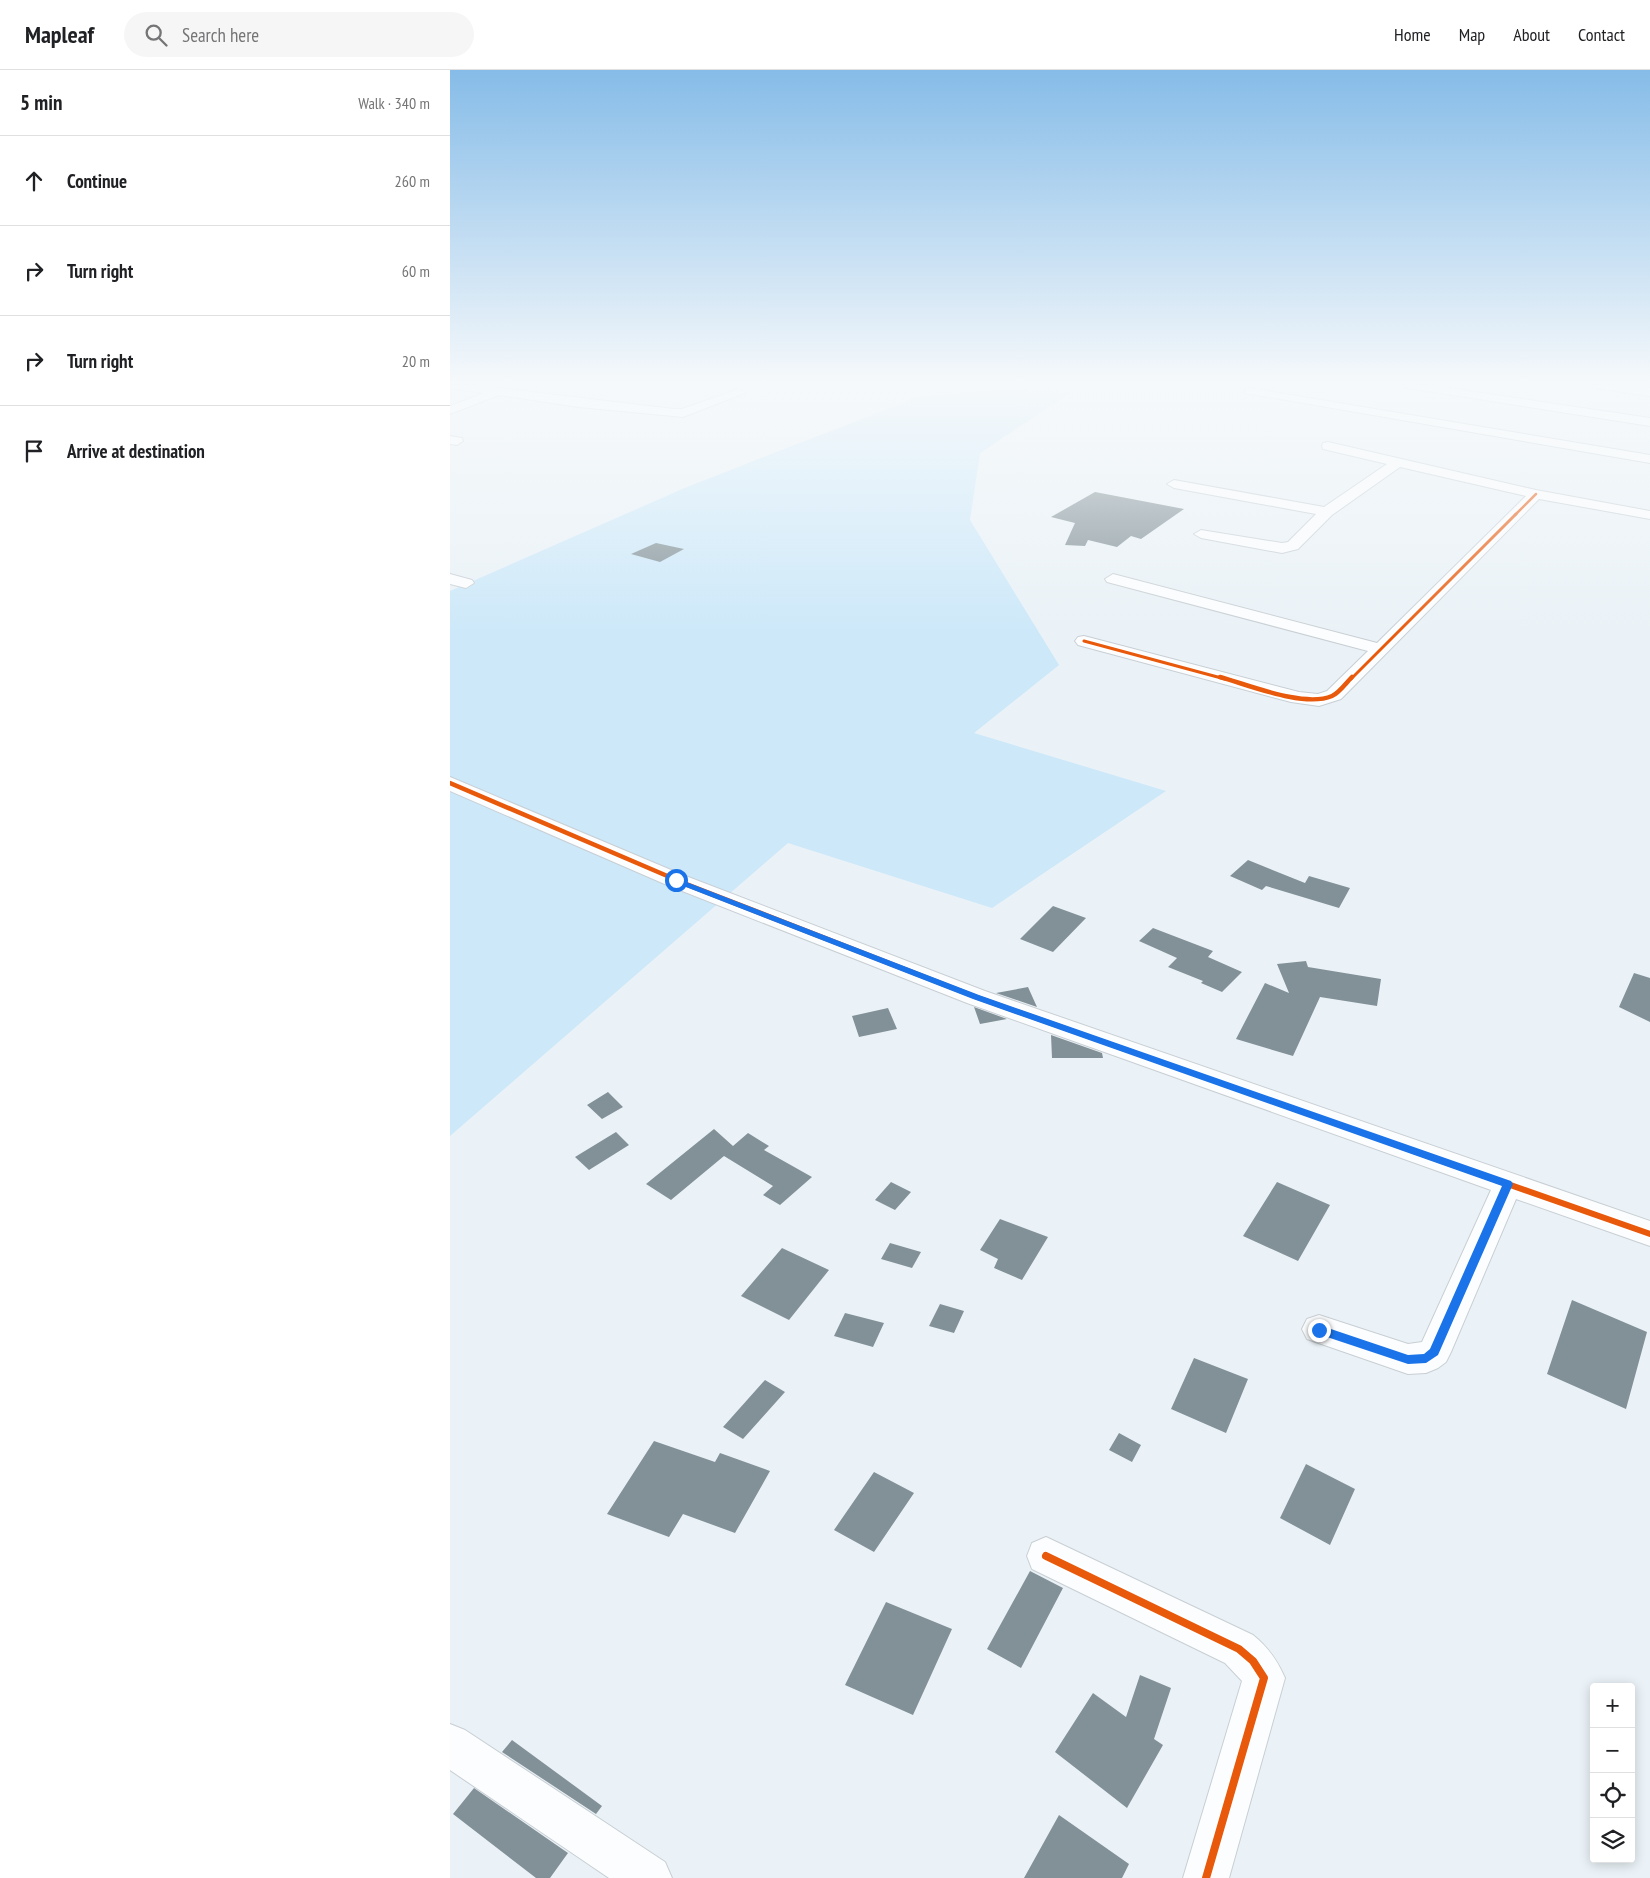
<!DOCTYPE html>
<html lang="en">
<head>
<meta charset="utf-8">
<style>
	body { margin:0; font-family:"PT Sans Narrow",sans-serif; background:#f6f6f6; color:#202124 }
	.controls { position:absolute; right:15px; bottom:15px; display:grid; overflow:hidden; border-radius:5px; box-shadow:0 2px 12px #0003 }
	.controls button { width:45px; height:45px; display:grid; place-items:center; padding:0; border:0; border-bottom:1px solid #e0e0e0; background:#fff; color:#202124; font:25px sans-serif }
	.stop { position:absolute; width:15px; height:15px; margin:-11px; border:4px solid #1a73e8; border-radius:50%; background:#fff }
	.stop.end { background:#1a73e8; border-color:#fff; box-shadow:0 1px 5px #0008 }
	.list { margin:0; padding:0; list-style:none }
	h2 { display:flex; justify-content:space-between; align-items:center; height:65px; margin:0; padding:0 20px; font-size:21px }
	h2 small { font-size:16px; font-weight:400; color:#757577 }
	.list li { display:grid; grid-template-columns:32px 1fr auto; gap:15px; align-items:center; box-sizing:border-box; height:90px; padding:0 20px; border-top:1px solid #e0e0e0 }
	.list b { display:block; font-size:19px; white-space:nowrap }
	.list em { font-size:16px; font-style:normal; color:#757577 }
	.icon { flex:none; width:28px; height:28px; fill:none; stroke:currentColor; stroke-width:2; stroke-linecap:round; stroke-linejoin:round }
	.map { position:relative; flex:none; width:1200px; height:1808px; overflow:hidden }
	header { display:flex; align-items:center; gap:30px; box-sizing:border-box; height:70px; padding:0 25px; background:#fff; border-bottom:1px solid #e0e0e0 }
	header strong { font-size:24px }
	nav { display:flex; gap:28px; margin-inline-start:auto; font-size:18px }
	.search { width:350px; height:45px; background:#f6f6f6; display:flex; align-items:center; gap:12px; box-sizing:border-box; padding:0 18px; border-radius:28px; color:#757577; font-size:19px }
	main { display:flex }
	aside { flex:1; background:#fff }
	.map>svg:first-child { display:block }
</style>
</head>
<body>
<header>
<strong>Mapleaf</strong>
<div class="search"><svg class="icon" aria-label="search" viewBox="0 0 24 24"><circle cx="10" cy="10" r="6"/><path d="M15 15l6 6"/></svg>Search here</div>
<nav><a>Home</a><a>Map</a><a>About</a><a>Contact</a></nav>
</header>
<main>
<aside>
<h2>5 min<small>Walk · 340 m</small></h2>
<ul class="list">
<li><svg class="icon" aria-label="ahead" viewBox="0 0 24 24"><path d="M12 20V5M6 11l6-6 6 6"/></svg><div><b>Continue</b></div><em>260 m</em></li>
<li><svg class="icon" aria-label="right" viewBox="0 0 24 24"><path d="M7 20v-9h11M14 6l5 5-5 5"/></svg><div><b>Turn right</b></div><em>60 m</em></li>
<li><svg class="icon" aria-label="right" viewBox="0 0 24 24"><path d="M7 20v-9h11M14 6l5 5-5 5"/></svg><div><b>Turn right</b></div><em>20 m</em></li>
<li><svg class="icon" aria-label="arrive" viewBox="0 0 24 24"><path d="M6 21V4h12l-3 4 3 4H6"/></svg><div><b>Arrive at destination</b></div></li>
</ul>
</aside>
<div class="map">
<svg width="1200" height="1808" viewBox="0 0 1200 1808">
	<rect width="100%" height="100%" fill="#eaf2f7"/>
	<path fill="#cce8f9" d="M562 318 620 323 530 383 520 450 609 595 524 663 716 721 542 838 338 773 0 1066V521L237 417 468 327Z"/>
	<path fill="#829198" d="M645 422 734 439 691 469 681 466 667 477 638 470 635 476 615 475 625 453 601 447Z
		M206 473 234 479 210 492 181 484Z
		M798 790 855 813 859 806 900 818 889 838 816 816 812 820 780 806Z
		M603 836 636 848 603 882 570 869Z
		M703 858 763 881 758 887 792 902 772 922 751 913 753 911 718 897 727 888 689 871Z
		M856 891 858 897 931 909 927 936 870 927 843 986 786 969 815 913 839 923 827 894Z
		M1184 903 1200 908V952L1169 937Z
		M578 917 587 937 546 923Z
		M524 937 557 949 530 954Z
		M438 938 447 959 409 967 402 946Z
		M601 965 652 983 653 988H602Z
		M158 1022 173 1037 152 1049 137 1035Z
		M264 1059 283 1076 298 1063 319 1076 314 1080 362 1107 330 1135 313 1125 323 1116 274 1086 221 1130 196 1114Z
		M166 1062 179 1075 139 1100 125 1087Z
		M441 1112 461 1122 445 1140 425 1130Z
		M827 1112 880 1135 848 1191 793 1166Z
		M550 1149 598 1167 572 1210 544 1198 548 1189 530 1180Z
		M440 1173 471 1182 462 1198 431 1189Z
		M332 1178 379 1200 339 1250 291 1226Z
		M1122 1230 1197 1262 1176 1339 1097 1304Z
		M490 1234 514 1241 504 1263 479 1256Z
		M395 1243 434 1253 423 1277 384 1266Z
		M744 1288 798 1309 776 1363 721 1339Z
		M315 1310 335 1322 293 1369 273 1357Z
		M669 1363 691 1375 682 1392 659 1380Z
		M204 1371 265 1392 270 1383 320 1401 285 1463 233 1444 219 1467 157 1444Z
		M856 1394 905 1419 880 1475 830 1448Z
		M424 1402 464 1423 424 1482 384 1460Z
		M580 1501 613 1518 571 1598 537 1579Z
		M436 1532 502 1559 463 1645 395 1615Z
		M690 1605 721 1618 704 1669 713 1675 677 1738 605 1682 643 1623 676 1647Z
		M62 1670 152 1736 146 1744 52 1682Z
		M24 1718 118 1783 100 1808H86L3 1744Z
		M609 1745 679 1794 672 1808H574Z"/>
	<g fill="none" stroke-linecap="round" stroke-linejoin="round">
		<defs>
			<path id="minor" d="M0 315H22L224 339H232L289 319 295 323 233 347 129 337 49 325 0 344V336L34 323 0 318Z
				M952 315H978L1200 348V356L958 318Z
				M1140 315H1170L1200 318V326L1146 318Z
				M799 318 1200 385V393L795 323V319Z
				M0 366 12 368 13 371 7 375 0 374Z
				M878 372 1086 420 1200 441V449L1089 429 891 629 869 636 841 632 628 575 625 571 628 567 634 566 849 622 868 624 877 621 918 581 657 512 655 509 663 504 927 573 1076 426 950 397 882 445 848 479 832 483 751 468 744 464 751 460 832 473 838 472 866 444 724 418 717 414 724 410 874 437 937 394 873 379 872 376 873 373Z
				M0 504 22 510 24 513 16 518 0 514Z
				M0 707 233 805 535 921 1200 1151V1176L1066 1129 1001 1282 996 1292 988 1298 976 1303 958 1304 857 1269 852 1259 857 1249 869 1245 958 1274 972 1272 1041 1120 517 933 217 815 0 721Z
				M596 1467 803 1565C818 1577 827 1590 835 1608L779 1808H733L792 1611 775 1593 582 1499 577 1486 582 1473Z
				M0 1654 15 1660 215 1792 222 1808H159L0 1700Z"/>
		</defs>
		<use href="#minor" stroke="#c8cfd4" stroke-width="2"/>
		<use href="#minor" fill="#fcfdfe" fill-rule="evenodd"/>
		<defs>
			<path id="cycleway-far5" d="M1065 445 1086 424"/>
			<path id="cycleway-far4" d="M634 571 775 609
				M901 609 1066 444"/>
			<path id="cycleway-far3" d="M770 607C799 615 854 638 882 626 889 623 896 613 902 607
				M0 713 236 814"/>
			<path id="cycleway-far2" d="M233 813 526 927 941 1073"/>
			<path id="cycleway-far1" d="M938 1072 1200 1164"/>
			<path id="cycleway" d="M596 1486 789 1579 803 1591 814 1608 756 1808"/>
		</defs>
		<use href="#cycleway-far5" stroke="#fff" stroke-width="4.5"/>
		<use href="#cycleway-far4" stroke="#fff" stroke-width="5"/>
		<use href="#cycleway-far3" stroke="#fff" stroke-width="7"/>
		<use href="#cycleway-far2" stroke="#fff" stroke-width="8"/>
		<use href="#cycleway-far1" stroke="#fff" stroke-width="9"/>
		<use href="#cycleway" stroke="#fff" stroke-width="11"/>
		<use href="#cycleway-far5" stroke="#e8590c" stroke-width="2.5"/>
		<use href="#cycleway-far4" stroke="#e8590c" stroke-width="3"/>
		<use href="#cycleway-far3" stroke="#e8590c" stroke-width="4.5"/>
		<use href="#cycleway-far2" stroke="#e8590c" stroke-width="5"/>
		<use href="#cycleway-far1" stroke="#e8590c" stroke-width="6"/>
		<use href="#cycleway" stroke="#e8590c" stroke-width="8"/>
	</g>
	<linearGradient id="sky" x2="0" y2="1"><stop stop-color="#86bce8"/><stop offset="0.55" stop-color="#f6f9fb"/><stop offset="1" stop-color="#f6f9fb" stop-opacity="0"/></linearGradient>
	<rect width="1200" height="568" fill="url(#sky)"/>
	<path fill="#1a73e8" d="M226 808 529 925 1061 1111 1063 1114 988 1285 976 1293 958 1294 865 1263 864 1260 869 1255 958 1285 974 1284 980 1279 1052 1116 523 929 223 812 222 810Z"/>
</svg>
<div class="controls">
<button>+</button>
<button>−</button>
<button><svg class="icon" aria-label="locate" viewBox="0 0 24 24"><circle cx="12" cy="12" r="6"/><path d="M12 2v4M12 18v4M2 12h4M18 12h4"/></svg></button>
<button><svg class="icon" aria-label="layers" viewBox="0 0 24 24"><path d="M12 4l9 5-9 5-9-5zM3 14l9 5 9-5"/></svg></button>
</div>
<div class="stop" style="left:226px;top:810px"></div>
<div class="stop end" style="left:869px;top:1260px"></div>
</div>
</main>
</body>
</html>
